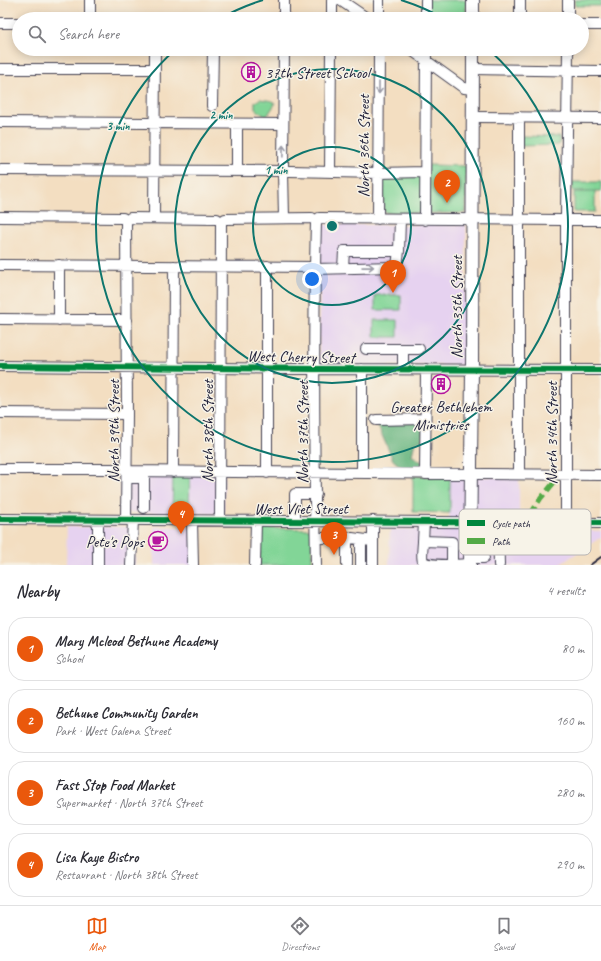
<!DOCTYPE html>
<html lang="en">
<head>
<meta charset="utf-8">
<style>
	body { margin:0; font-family:Caveat,sans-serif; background:#f2f2f3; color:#2b2b33 }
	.you { position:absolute; left:312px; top:279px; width:14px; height:14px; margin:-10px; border:3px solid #fff; border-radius:50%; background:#1a73e8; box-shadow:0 0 0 6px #1a73e833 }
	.badge { display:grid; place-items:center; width:26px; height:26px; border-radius:50%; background:#ea580c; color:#fff; font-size:13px; font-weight:700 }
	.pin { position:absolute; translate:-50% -33px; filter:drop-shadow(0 1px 2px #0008) }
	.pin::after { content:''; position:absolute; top:21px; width:14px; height:12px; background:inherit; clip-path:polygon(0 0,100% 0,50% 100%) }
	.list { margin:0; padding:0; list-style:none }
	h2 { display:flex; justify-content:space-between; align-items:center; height:52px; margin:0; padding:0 16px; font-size:17px }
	h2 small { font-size:13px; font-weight:400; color:#7c7c81 }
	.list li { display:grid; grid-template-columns:26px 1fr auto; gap:12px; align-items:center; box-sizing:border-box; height:64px; margin:0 8px 8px; padding:0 8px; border:1px solid #e1e1e2; border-radius:16px }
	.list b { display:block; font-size:15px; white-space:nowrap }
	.list p { margin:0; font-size:13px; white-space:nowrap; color:#7c7c81 }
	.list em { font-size:13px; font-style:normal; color:#7c7c81 }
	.icon { flex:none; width:22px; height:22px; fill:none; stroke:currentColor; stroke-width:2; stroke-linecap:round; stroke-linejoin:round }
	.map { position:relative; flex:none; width:601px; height:565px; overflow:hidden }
	.search { position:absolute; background:#fff; box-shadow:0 2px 10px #0003; left:12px; right:12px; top:12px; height:44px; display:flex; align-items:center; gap:10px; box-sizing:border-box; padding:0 14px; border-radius:22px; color:#7c7c81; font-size:15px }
	.sheet { height:340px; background:#fff }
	nav { display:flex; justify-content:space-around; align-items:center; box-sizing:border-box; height:56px; border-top:1px solid #e1e1e2; background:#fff; font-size:11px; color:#7c7c81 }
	nav a { display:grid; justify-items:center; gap:2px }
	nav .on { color:#ea580c }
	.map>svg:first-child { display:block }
</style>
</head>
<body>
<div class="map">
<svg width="601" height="565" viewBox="0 0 601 565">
	<rect width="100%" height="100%" fill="#f7f3e8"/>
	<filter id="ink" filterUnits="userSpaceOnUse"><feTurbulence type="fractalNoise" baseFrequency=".025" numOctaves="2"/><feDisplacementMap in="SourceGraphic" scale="8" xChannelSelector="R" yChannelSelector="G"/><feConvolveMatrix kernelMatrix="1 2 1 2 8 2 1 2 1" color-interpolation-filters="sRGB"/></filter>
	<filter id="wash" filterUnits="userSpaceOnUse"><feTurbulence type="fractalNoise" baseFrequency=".012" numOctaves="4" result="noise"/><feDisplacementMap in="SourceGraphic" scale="16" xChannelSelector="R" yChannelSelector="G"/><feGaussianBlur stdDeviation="0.9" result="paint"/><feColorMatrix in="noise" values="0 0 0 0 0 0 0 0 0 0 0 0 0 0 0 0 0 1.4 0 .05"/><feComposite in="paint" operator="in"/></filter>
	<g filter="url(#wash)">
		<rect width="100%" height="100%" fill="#f3dec1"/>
		<path fill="#e6d2f0" d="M321 225H465L466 227 465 357 464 364 463 365H330L321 364 319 361 320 229Z
			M120 473 224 474V514L121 512Z
			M450 477H519V530L601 531V537L559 565H389L390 529H449Z
			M67 527H136L135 565H66Z
			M154 527H198L199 565H154Z"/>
		<path fill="#82d597" stroke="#527c69" d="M428 0H466V19H428Z
			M575 0H601V6H575Z
			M260 99 273 101 275 104 267 116 263 115 255 108V102Z
			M521 136 559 137V145L521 146Z
			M428 165 466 166V212L464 213H427Z
			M383 174 423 175V213H388L383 211Z
			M572 182H601V191H573Z
			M574 192H595V212H574Z
			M375 295H401V310H375Z
			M374 320H398V337H374Z
			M173 474H190L189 513H172Z
			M413 476 450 477V513L413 512Z
			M261 528 310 529 312 530V565H259Z"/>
		<path fill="#69b680" stroke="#466c5e" d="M424 422 422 441 415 442 412 455 422 462V469L406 471 393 460 377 424Z"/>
	</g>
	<g filter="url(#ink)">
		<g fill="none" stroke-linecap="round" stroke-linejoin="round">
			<defs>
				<path id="minor" d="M340 0 368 19
					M379 0V19
					M90 19V0
					M284 19V0
					M332 19V0
					M426 19V0
					M520 19V0
					M568 19V0
					M0 23H19
					M582 25H601
					M284 49 283 171 284 218
					M410 49 464 88 473 89
					M0 69H155
					M473 69 601 71
					M212 106 213 49
					M473 117 601 118
					M0 122 283 124
					M0 170 290 171 378 173 425 172
					M237 171V124
					M330 172 331 49
					M566 215 568 49
					M0 217 123 218
					M130 218 217 219
					M154 218 155 49
					M319 218 561 220
					M225 219 312 218
					M378 219 379 49
					M425 220 426 49
					M571 220H601
					M316 222C313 336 314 451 316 565
					M0 265 315 267
					M59 265V320
					M267 266V473
					M343 268 344 251H399
					M315 269 393 267 397 266 399 251 400 219
					M0 319 127 320
					M366 349H419
					M0 366 315 369 601 370
					M362 369V473
					M403 369V349
					M0 413 127 414
					M376 420 425 419
					M0 469H126
					M126 471 601 475
					M173 472 174 266
					M425 474 426 369
					M519 474V117
					M132 478H144V508
					M0 519 601 523
					M126 520 127 414 126 222
					M192 520 193 565
					M220 520 221 223
					M295 521V494H316
					M424 522 423 541 452 542V565L470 564
					M498 522 499 565
					M566 523V224
					M338 536 373 541
					M316 538H332L338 536 339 521
					M361 540V565
					M423 541C423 546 421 557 423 561 426 565 446 565 452 565
					M470 558H484
					M98 565V520
					M131 565 133 520
					M255 565 256 520
					M347 565V537
					M373 565V521"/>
				<path id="major" d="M473 19V0
					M470 565 472 369 473 49"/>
			</defs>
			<use href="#minor" stroke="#413e4f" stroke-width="12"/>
			<use href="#major" stroke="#413e4f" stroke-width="14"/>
			<use href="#minor" stroke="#fff" stroke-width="10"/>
			<use href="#major" stroke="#fff" stroke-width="12"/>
			<path stroke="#22223b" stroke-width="2" d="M590 565 601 557"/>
			<path stroke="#53aa46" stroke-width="5" stroke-dasharray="10 5" stroke-linecap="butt" d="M530 515 541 498 557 479"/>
			<defs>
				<path id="cycleway" d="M0 366 315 369 601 370
					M0 519 601 523"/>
			</defs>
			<use href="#cycleway" stroke="#f7f3e8" stroke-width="8"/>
			<use href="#cycleway" stroke="#00873e" stroke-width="6"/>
		</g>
		<defs><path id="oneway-shaft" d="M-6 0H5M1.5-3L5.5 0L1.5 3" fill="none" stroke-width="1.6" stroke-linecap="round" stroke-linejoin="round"/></defs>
		<g stroke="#9c9ca7">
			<use href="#oneway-shaft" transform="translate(379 88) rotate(90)"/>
			<use href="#oneway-shaft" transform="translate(283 151) rotate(-89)"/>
			<use href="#oneway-shaft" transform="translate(368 267) rotate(-1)"/>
		</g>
	</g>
	<g fill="none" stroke="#0f766e" stroke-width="2">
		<circle cx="332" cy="226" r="79"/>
		<circle cx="332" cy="226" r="157"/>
		<path d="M219 19A236 236 0 0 1 263 0M401 0A236 236 0 0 1 445 19M488 49A236 236 0 1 1 176 49"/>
	</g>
	<defs>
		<symbol id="building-ring" viewBox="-11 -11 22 22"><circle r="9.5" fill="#f7f3e8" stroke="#b5179e" stroke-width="1.5"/><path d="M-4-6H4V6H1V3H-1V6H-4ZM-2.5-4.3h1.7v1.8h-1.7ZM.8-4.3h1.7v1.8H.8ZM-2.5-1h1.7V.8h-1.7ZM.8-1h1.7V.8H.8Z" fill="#b5179e"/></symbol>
		<symbol id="cafe-ring" viewBox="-11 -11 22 22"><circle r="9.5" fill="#f7f3e8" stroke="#b5179e" stroke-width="1.5"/><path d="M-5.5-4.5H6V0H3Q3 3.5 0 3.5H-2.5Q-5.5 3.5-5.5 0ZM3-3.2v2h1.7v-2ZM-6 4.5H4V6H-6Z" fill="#b5179e"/></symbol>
	</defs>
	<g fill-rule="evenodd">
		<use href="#building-ring" x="240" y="61" width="22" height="22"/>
		<use href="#building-ring" x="430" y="373" width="22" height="22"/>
		<use href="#cafe-ring" x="147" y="530" width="22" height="22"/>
	</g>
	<g text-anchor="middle" stroke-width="3" stroke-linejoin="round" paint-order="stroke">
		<g font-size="16" fill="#22223b" stroke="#f7f3e8" text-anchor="start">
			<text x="265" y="78">37th Street School</text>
			<text x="441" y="412" text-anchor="middle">Greater Bethlehem<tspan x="441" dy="18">Ministries</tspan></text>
			<text x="144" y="547" text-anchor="end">Pete's Pops</text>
		</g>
		<g font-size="16" fill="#22223b" stroke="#f7f3e8">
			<text transform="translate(363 146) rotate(-90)" y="6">North 36th Street</text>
			<text transform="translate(456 307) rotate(-90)" y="6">North 35th Street</text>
			<text transform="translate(301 356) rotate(1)" y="6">West Cherry Street</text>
			<text transform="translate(113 431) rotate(-90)" y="6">North 39th Street</text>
			<text transform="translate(207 431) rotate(-90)" y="6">North 38th Street</text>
			<text transform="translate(302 432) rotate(-90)" y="6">North 37th Street</text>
			<text transform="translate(551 433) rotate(-90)" y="6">North 34th Street</text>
			<text x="301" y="514">West Vliet Street</text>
		</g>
	</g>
	<rect x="459" y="509" width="132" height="46" rx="6" fill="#f7f3e8" stroke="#b7b4b4" stroke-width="1"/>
	<rect x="467" y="520" width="18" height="6" fill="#00873e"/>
	<rect x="467" y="538" width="18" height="6" fill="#53aa46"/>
	<g font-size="11" fill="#22223b">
		<text x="492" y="527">Cycle path</text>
		<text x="492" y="545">Path</text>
	</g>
	<circle cx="332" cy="226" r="6" fill="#0f766e" stroke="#f7f3e8" stroke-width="2"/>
	<g font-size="12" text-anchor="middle" font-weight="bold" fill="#0f766e" stroke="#f7f3e8" stroke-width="3" stroke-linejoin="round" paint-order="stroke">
		<text x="221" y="119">2 min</text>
		<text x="118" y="130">3 min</text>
		<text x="276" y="174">1 min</text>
	</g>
</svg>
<div class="you"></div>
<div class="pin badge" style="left:393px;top:293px">1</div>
<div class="pin badge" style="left:447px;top:203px">2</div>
<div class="pin badge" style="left:334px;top:555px">3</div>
<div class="pin badge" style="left:181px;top:534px">4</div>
<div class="search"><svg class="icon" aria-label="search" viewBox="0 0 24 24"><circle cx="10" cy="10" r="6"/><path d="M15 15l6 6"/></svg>Search here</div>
</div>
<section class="sheet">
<h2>Nearby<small>4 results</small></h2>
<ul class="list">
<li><span class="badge">1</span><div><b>Mary Mcleod Bethune Academy</b><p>School</p></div><em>80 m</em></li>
<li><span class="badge">2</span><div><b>Bethune Community Garden</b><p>Park · West Galena Street</p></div><em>160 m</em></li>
<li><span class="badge">3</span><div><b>Fast Stop Food Market</b><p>Supermarket · North 37th Street</p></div><em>280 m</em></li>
<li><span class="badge">4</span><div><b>Lisa Kaye Bistro</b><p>Restaurant · North 38th Street</p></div><em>290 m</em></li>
</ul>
</section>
<nav>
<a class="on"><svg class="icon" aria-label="map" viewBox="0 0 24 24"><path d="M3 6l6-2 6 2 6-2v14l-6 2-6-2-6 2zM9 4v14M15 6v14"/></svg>Map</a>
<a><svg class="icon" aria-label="directions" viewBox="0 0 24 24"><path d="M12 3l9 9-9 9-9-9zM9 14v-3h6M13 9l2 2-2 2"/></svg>Directions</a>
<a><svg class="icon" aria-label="saved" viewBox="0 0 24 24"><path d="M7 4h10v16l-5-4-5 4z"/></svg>Saved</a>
</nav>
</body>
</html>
